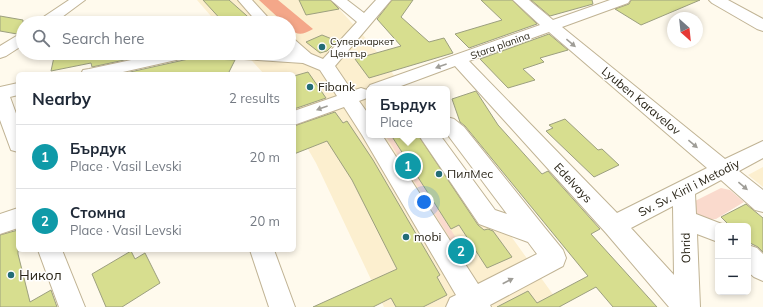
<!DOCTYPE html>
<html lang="en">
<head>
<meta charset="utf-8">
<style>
	body { margin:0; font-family:Mulish,sans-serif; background:#f2f2f3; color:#1f2937 }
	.controls { position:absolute; right:12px; bottom:12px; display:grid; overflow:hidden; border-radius:6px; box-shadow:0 2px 6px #0003 }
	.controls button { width:36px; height:36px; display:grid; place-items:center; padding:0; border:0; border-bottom:1px solid #e0e1e3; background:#fff; color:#1f2937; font:20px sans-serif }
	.compass { position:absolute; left:667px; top:12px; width:36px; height:36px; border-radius:50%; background:#fff; box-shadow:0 2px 6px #0003; rotate:153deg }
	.you { position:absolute; left:424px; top:202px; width:14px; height:14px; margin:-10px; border:3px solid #fff; border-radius:50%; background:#1a73e8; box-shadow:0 0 0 6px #1a73e833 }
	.badge { display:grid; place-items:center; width:26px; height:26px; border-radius:50%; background:#236d76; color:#fff; font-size:13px; font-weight:700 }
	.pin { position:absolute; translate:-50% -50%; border:2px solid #fff; box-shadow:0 1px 4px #0006 }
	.popup { position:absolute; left:366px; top:86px; width:84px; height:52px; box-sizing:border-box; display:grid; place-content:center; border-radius:6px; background:#fff; filter:drop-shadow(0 1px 3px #0005); font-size:13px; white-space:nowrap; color:#747a83 }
	.popup b { font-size:15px; color:#1f2937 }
	.popup::after { content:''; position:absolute; left:50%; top:100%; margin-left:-8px; border:8px solid transparent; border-top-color:#fff }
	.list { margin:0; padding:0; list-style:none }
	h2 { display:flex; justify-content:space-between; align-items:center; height:52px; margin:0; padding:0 16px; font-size:17px }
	h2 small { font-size:13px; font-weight:400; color:#747a83 }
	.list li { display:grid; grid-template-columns:26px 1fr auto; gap:12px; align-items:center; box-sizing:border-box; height:64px; padding:0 16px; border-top:1px solid #e0e1e3 }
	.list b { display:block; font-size:15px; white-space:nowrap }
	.list p { margin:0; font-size:13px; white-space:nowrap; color:#747a83 }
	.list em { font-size:13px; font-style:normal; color:#747a83 }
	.icon { flex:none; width:22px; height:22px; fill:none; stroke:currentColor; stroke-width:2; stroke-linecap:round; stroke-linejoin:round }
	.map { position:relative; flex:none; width:763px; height:307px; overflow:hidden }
	.search { position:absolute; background:#fff; box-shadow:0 2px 6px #0003; left:16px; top:16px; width:280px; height:44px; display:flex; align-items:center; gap:10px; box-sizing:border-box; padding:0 14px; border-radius:22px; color:#747a83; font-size:15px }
	.panel { position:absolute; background:#fff; box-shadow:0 2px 6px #0003; left:16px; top:72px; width:280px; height:180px; border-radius:6px }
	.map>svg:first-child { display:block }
</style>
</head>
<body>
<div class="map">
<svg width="763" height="307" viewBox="0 0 763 307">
	<rect width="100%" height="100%" fill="#fffaed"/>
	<path fill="#fcefcf" d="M197 0H331L371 44 404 89H369V135H438L562 307H384L316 163 294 125V74H264L245 53H289V23H217Z
		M763 167V187L748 175Z"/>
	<path fill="#fadacd" d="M385 135H391L468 257 463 259Z
		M721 188 730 190 744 202 716 219 706 220 695 213V201Z"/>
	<path fill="#f4a789" d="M259 0H278L313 29C302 35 298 36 289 28V23H284Z"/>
	<path fill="#d7de8f" stroke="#9c9f7f" d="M203 0H229L255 23H224Z
		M299 0H330L339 9 306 15Z
		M392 0H413L401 17 429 42 444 38 453 53 369 78 355 59 401 46 377 19Z
		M481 0H512L537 24 469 48 455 34 502 20Z
		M531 0H592L593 4 550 16Z
		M631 0H700L641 25 615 9 629 4Z
		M0 16 23 20V32L17 34 0 31Z
		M549 34 568 50 540 58 544 62 523 69 535 80 508 88 480 59Z
		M322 35 337 41 327 51 320 53 306 42Z
		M72 53H157L92 67 91 63 51 71 54 57Z
		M193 58 235 60 228 74H121Z
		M308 72 326 98 294 109V76Z
		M476 91 498 125 542 174 548 171 600 229 591 234 657 307H613L596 287 559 307H497L528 291 537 303 588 276 465 126 460 122 452 99Z
		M335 112 343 123 347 121 373 160 440 275 437 277 447 295 423 307H396L391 298 373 307H313L397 269 352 180 327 141 294 154V126Z
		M565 119 598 150 602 149 619 165 594 177 546 131 553 128 549 125Z
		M391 135H418L478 225 484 230 488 229 493 231 512 257 487 268 459 225 451 229Z
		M746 204 763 218V252L758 247 748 242V226H730L721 217Z
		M18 230V254L30 302 51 290 57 307H0V235Z
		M131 251 135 259 145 253 160 283 122 307H106L92 274Z"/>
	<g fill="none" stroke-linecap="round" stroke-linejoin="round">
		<defs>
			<path id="minor" d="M69 0H85L54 23H37L39 20Z
				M238 0H252L273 23H258Z
				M331 0H347L364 13 376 0H391L335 66 352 91 361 88 367 90 369 93 367 98 359 101 369 115V135H382L478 284 537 254 528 242 479 224 422 140 419 135H440L495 210 507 214 447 134V117L454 119 464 127 545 228 563 250 566 258 563 266 490 305 491 307H446L450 298 456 295 362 135 344 107 294 125V111L337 96 320 70 303 63 228 58 222 56 220 53H289V38L295 40 311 54 323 59 357 22Z
				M513 0H529L553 20 610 0H630L628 3 562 27 725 159 763 141V158L739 171 763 190V212L755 210 721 180 695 194 696 214 727 226H718V242L697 234 700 307H669L606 233 455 66 393 89H369V92L367 89 370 85 540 25ZM549 32 707 168 617 213 469 61ZM673 206 674 275 631 228Z
				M23 33V45L6 56 0 58V46L18 35Z
				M164 53H196L194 56 114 74H81L83 70 89 69Z
				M18 83V95L10 97 18 119V152L11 150 0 120V87Z
				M18 208V228L0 234V214Z
				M748 245 757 248 763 254V281L754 277 748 272Z
				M38 250H62L85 307H59Z
				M250 250H274L295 307H269Z"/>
			<path id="major" d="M709 0H728L763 19V31L757 29 712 3Z"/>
		</defs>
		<use href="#minor" stroke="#c0b394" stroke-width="2"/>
		<use href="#major" stroke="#c0b394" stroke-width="2"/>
		<use href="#minor" fill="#fff" fill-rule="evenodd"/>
		<use href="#major" fill="#fff" fill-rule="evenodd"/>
	</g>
	<defs><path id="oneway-solid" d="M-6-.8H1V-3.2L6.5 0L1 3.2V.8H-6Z"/></defs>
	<g fill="#9f9d97">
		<use href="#oneway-solid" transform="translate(571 43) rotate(40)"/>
		<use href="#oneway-solid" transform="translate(441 66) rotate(160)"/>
		<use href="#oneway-solid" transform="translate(322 108) rotate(160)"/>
		<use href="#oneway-solid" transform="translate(693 144) rotate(40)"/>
		<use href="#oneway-solid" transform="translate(743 186) rotate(40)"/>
		<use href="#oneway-solid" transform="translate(508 281) rotate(-27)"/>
	</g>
	<g fill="#236d76" stroke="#fff" stroke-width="1.5">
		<circle cx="322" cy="47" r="4"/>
		<circle cx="310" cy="87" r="4"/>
		<circle cx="439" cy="174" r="4"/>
		<circle cx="406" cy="237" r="4"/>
		<circle cx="11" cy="275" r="4"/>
	</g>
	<g text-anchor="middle" stroke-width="3" stroke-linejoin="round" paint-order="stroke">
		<g font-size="10" fill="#2a2518" stroke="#fff" text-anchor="start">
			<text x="330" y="45">Супермаркет<tspan x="330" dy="12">Център</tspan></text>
		</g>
		<g font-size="10" fill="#2a2518" stroke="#fff">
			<text transform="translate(500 45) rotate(-20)" y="4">Stara planina</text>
		</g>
		<g font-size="12" fill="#2a2518" stroke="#fff" text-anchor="start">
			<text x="318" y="91">Fibank</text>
			<text x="447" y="178">ПилМес</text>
			<text x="414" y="241">mobi</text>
		</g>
		<g font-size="12" fill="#2a2518" stroke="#fff">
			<text transform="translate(641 101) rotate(40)" y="4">Lyuben Karavelov</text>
			<text transform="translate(573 183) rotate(47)" y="4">Edelvays</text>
			<text transform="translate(689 188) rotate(-27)" y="4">Sv. Sv. Kiril i Metodiy</text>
			<text transform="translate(686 248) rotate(-91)" y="4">Ohrid</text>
		</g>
		<g font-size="14" fill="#2a2518" stroke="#fff" text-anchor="start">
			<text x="19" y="280">Никол</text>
		</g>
	</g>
</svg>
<div class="controls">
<button>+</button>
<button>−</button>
</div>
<svg class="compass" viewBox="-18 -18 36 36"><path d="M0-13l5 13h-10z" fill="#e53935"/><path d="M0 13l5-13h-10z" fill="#747a83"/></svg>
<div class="you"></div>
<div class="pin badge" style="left:408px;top:166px;background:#0f9aa8">1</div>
<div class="popup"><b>Бърдук</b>Place</div>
<div class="pin badge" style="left:461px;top:251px;background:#0f9aa8">2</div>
<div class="search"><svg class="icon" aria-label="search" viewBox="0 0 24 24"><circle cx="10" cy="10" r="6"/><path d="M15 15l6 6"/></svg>Search here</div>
<section class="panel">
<h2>Nearby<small>2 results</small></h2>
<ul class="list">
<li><span class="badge" style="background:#0f9aa8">1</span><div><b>Бърдук</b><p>Place · Vasil Levski</p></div><em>20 m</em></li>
<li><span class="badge" style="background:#0f9aa8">2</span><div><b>Стомна</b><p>Place · Vasil Levski</p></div><em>20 m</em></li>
</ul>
</section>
</div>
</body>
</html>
